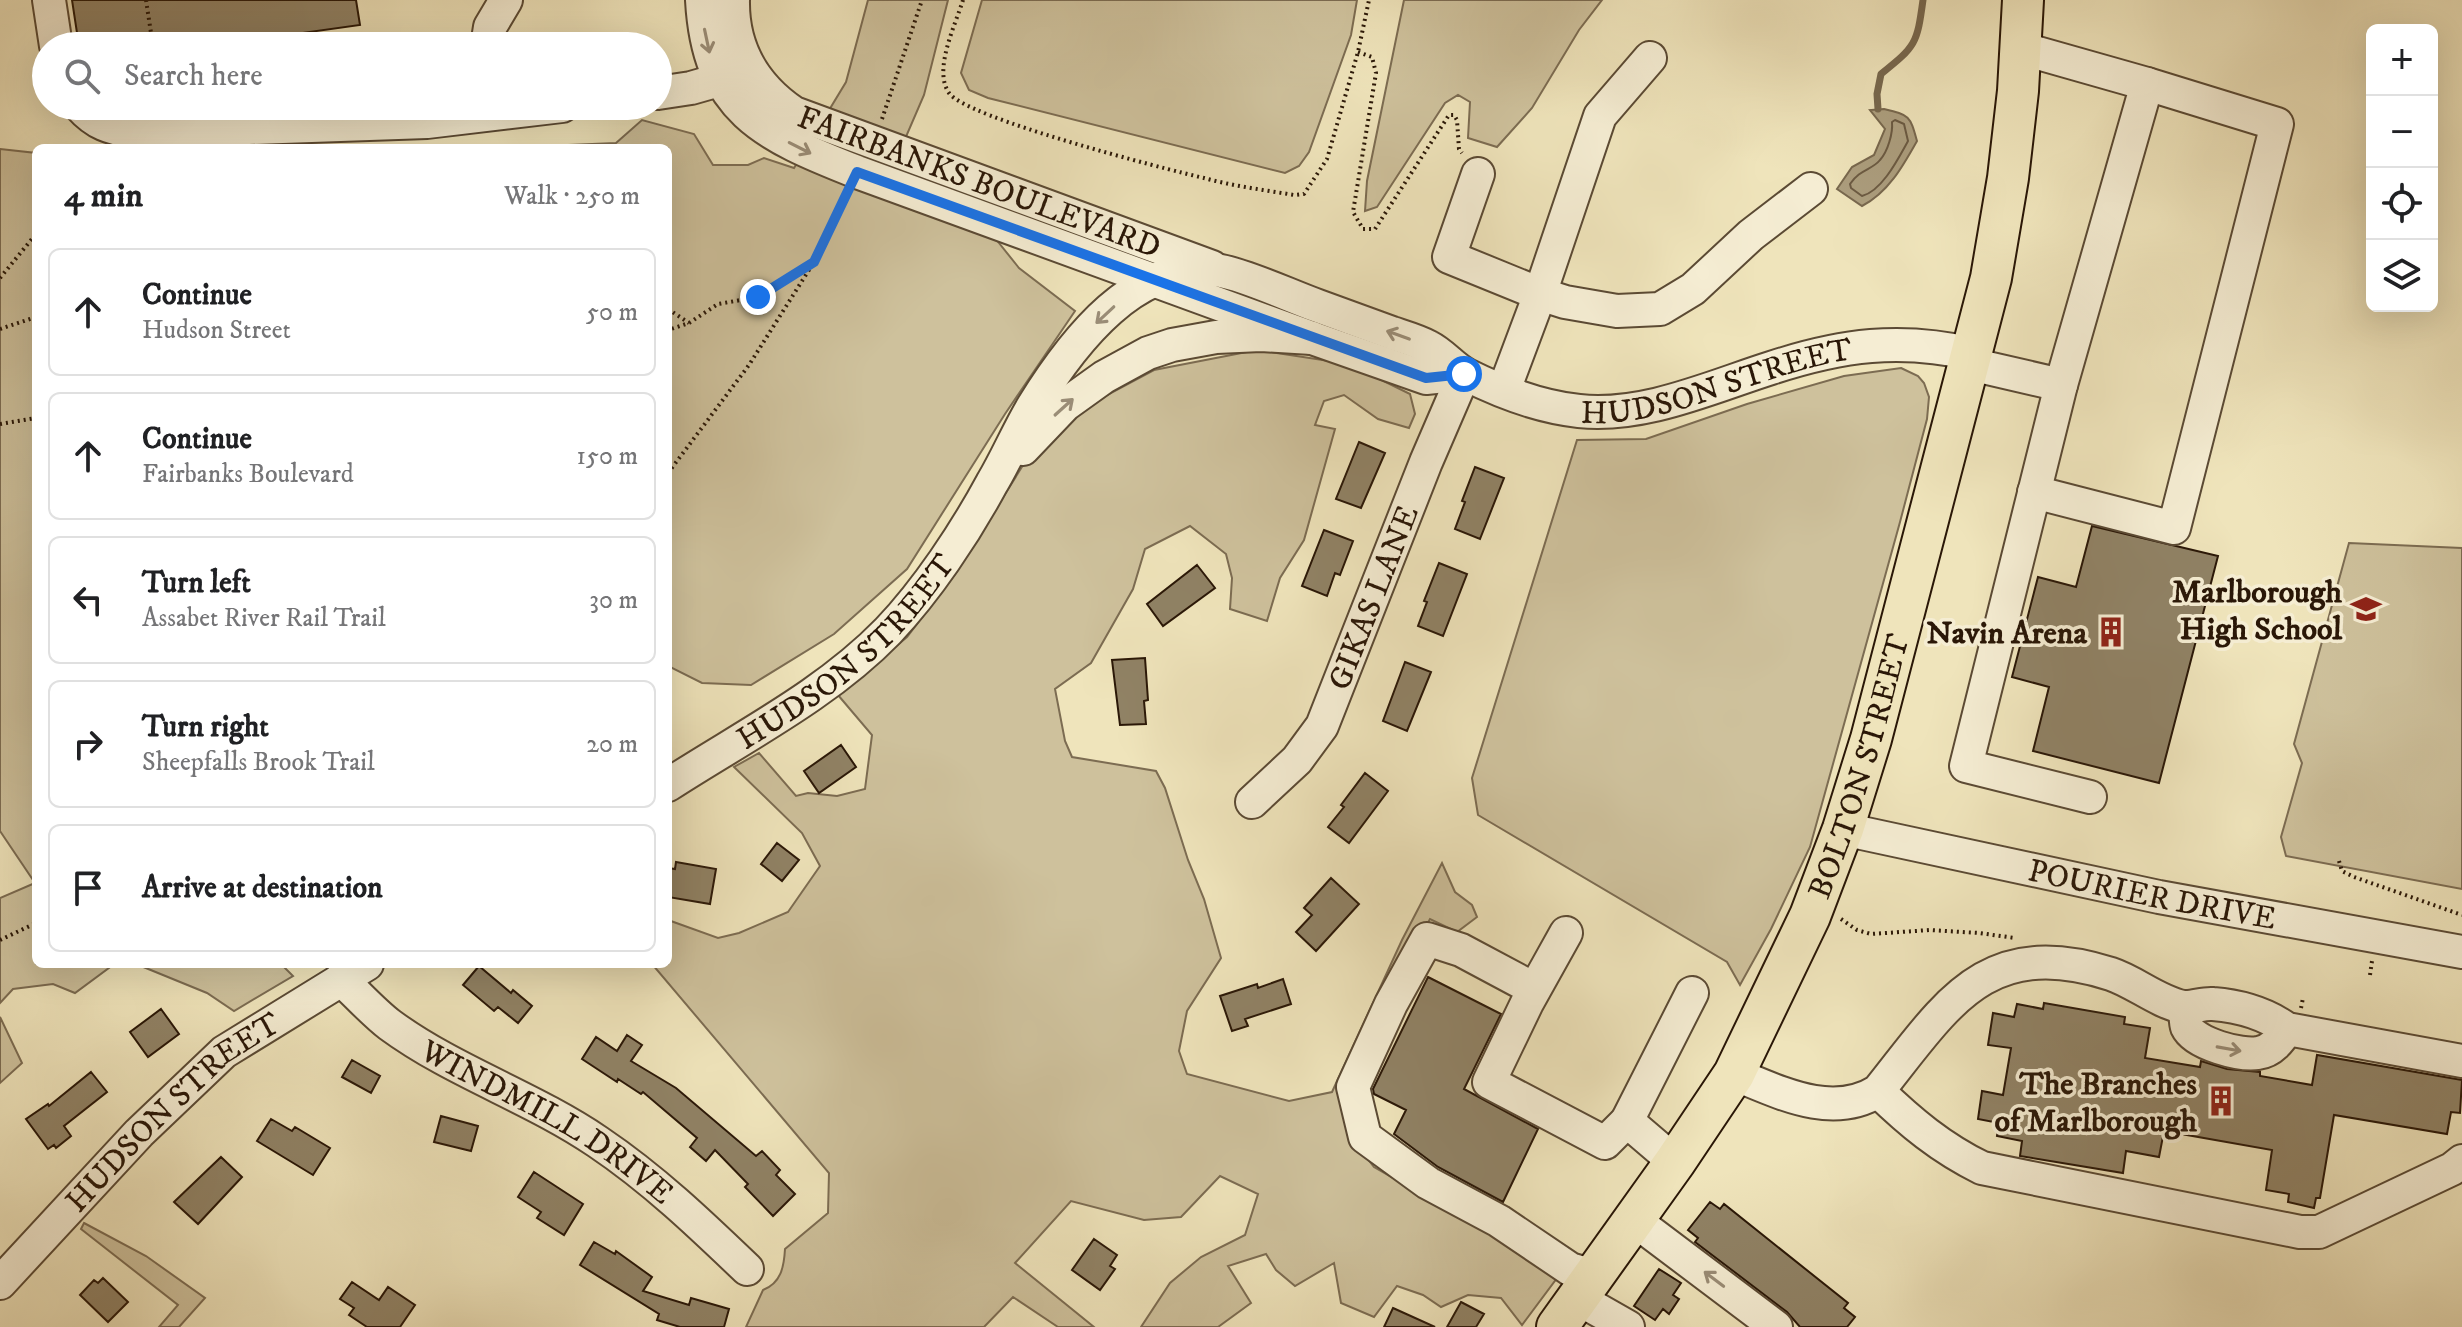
<!DOCTYPE html>
<html lang="en">
<head>
<meta charset="utf-8">
<style>
	body { margin:0; font-family:"IM FELL DW Pica",serif; background:#f6f6f6; color:#202124 }
	.controls { position:absolute; right:24px; top:24px; display:grid; overflow:hidden; border-radius:12px; box-shadow:0 8px 32px #0002 }
	.controls button { width:72px; height:72px; display:grid; place-items:center; padding:0; border:0; border-bottom:2px solid #e0e0e0; background:#fff; color:#202124; font:40px sans-serif }
	.stop { position:absolute; width:24px; height:24px; margin:-18px; border:6px solid #1a73e8; border-radius:50%; background:#fff }
	.stop.end { background:#1a73e8; border-color:#fff; box-shadow:0 2px 8px #0008 }
	.list { margin:0; padding:0; list-style:none }
	h2 { display:flex; justify-content:space-between; align-items:center; height:104px; margin:0; padding:0 32px; font-size:34px }
	h2 small { font-size:26px; font-weight:400; color:#757577 }
	.list li { display:grid; grid-template-columns:52px 1fr auto; gap:24px; align-items:center; box-sizing:border-box; height:128px; margin:0 16px 16px; padding:0 16px; border:2px solid #e0e0e0; border-radius:12px }
	.list b { display:block; font-size:30px; white-space:nowrap }
	.list p { margin:0; font-size:26px; white-space:nowrap; color:#757577 }
	.list em { font-size:26px; font-style:normal; color:#757577 }
	.icon { flex:none; width:44px; height:44px; fill:none; stroke:currentColor; stroke-width:2; stroke-linecap:round; stroke-linejoin:round }
	.map { position:relative; flex:none; width:2462px; height:1327px; overflow:hidden }
	.search { position:absolute; background:#fff; box-shadow:0 8px 32px #0002; left:32px; top:32px; width:640px; height:88px; display:flex; align-items:center; gap:20px; box-sizing:border-box; padding:0 28px; border-radius:44px; color:#757577; font-size:30px }
	.panel { position:absolute; background:#fff; box-shadow:0 8px 32px #0002; left:32px; top:144px; width:640px; height:824px; border-radius:12px }
	.map>svg:first-child { display:block }
	.green { fill:#cec19c; stroke:#7c6c52; stroke-width:2 }
	.water { fill:#ac9e7e; stroke:#78684e; stroke-width:2 }
	.lines { fill:none; stroke-linecap:round; stroke-linejoin:round }
	.shore { stroke:#6b5a42; stroke-width:2 }
	.stream { stroke:#78684e; stroke-width:7 }
	.building { fill:#908265; stroke:#2a1707; stroke-width:2 }
	.minor-casing { stroke:#5b4a34; stroke-width:36 }
	.major-casing { stroke:#2a1707; stroke-width:44 }
	.path { stroke:#2a1707; stroke-width:4; stroke-dasharray:2 4; stroke-linecap:butt }
	.minor { stroke:#f5edd3; stroke-width:32 }
	.major { stroke:#efe4bb; stroke-width:40 }
	.oneway { stroke:#9a8d77 }
	.route { stroke:#1a73e8; stroke-width:10 }
	.labels { text-anchor:middle; stroke-width:7; stroke-linejoin:round; paint-order:stroke }
	.street-label { font-size:32px; fill:#2a1707; stroke:#f5edd3 }
	.poi-label { font-size:32px; font-weight:bold; fill:#2a1707; stroke:#f5edd3; text-anchor:end }
</style>
</head>
<body>
<div class="map">
<svg width="2462" height="1327" viewBox="0 0 2462 1327">
	<rect width="100%" height="100%" fill="#efe4bb"/>
	<filter id="stains"><feTurbulence type="fractalNoise" baseFrequency=".0025" numOctaves="4"/><feColorMatrix values="0 0 0 0 .2 0 0 0 0 .09 0 0 0 0 .02 0 0 0 .5 -.17"/></filter>
	<radialGradient id="worn" r=".72"><stop offset=".6" stop-color="#630" stop-opacity="0"/><stop offset="1" stop-color="#630" stop-opacity=".3"/></radialGradient>
	<path class="green" d="M868,0h80l-24,95 -44,102 111,36 28,35 56,43 -70,103 -98,155 -73,65 -83,51 -49,-2 -34,-17v-518h-174l122,-5 26,-23 52,14 19,31h35l16,-7 30,10 52,-86z
		M982,0h375l-6,35 -42,117 -10,14 -14,7 -297,-75 -19,-8 -8,-17z
		M1404,0h198l-23,30 -47,78 -35,39 -29,-9 2,-36 -12,-7 -13,8 -68,104 -12,4 2,-30z
		M0,149l36,4v811h85l-8,1 -38,28 -22,-9 -40,5 -13,14v-105l35,-15 -35,-52z
		M1257,350l92,14 61,30 5,20 -6,14 -31,-9 -34,-24 -20,6 -9,24 20,4 -31,111 -24,38 -13,43 -37,-12 2,-31 -6,-24 -36,-28 -45,23 -12,40 -42,74 -36,26 10,52 7,16 84,14 9,17 23,72 16,39 17,59 -34,53 -8,40 8,23 102,27 43,-9 70,-152 40,-77 13,29 17,13 5,12 -20,15 -27,-13 -47,83 -34,133 25,32 186,107 -38,51 -21,-27 -33,-3 -27,12 -18,-12 -26,-9 -23,31 -33,-14 -7,-40 -39,23 -19,-16 -10,-16 -38,12 23,37 -33,24h-77l29,-44 31,-26 44,-22 13,-41 -38,-18 -39,41 -37,3 -73,-19 -56,62 79,64h-36l-45,-30 -29,30h-238l17,-37c18,-7 21,-23 22,-41l43,-36 1,-40 -177,-209h16v-44l50,18 21,-5 49,-21 32,-46 -18,-33 -68,-66 25,-14 37,43 12,-3 29,3 28,-7 7,-54 -34,-40 69,-58 49,-64 69,-111 67,-59 62,-33z
		M1901,368l17,8 6,7 5,14 -2,22 -27,103 -90,325 -39,82 -31,56 -13,-23 -249,-147 -6,-37 105,-338 69,-1 101,-35 97,-28z
		M2349,543l113,5v341l-176,-33 -5,-19 21,-74 -8,-19z
		M136,964h145l12,12 -59,35 -27,-18z
		M0,1017l22,46 -22,20z
		M84,1223l62,33 59,42 -26,29h-20l19,-22 -97,-76z"/>
	<path class="water" d="M1884,109c26,6 26,7 33,32 -14,25 -29,52 -55,65l-25,-17 15,-22 22,-12 11,-26 -15,-19z"/>
	<g class="lines">
		<path class="shore" d="M1895,120l9,4 4,17c-10,18 -26,50 -46,55l-11,-8 -1,-4c10,-15 22,-14 30,-24 8,-9 13,-27 12,-38z"/>
		<path class="stream" d="M1878,109l-1,-15 4,-20c35,-28 36,-30 42,-74"/>
	</g>
	<path class="building" d="M72,0h284l4,25 -150,21h-131z
		M1359,442l26,11 -24,55 -25,-9z
		M1475,467l29,11 -24,61 -25,-10 10,-27 -3,-1z
		M2092,526l126,30 -59,227 -126,-32 16,-64 -37,-10 26,-100 38,10z
		M1324,530l29,11 -13,34 -5,-2 -8,23 -25,-10z
		M1439,563l28,11 -24,62 -25,-10 9,-24 -3,-1z
		M1197,565l18,23 -52,38 -16,-22z
		M1145,658l3,42 -4,1 2,23 -26,1 -8,-65z
		M1405,662l26,10 -24,59 -24,-10z
		M841,745l15,22 -37,26 -15,-22z
		M1365,773l23,18 -39,52 -21,-16 16,-20 -3,-2z
		M777,843l22,17 -17,21 -21,-17z
		M676,862l40,7 -6,35 -42,-7v-29l7,1z
		M1331,878l28,26 -43,47 -20,-19 16,-17 -8,-7z
		M479,966l32,27 2,-3 19,16 -14,17 -20,-16 -4,4 -31,-26z
		M1428,977l73,37 -37,75 74,40 -35,73 -65,-35 -44,-33 12,-24 -32,-16 -1,-5z
		M1283,979l8,25 -46,15 3,7 -16,5 -12,-35 37,-12 1,4z
		M2044,1003l81,14 -1,7 26,4 -5,30 55,9 1,-6 26,8 33,3v4l52,9 5,-30 145,25 -2,33 -9,-1 -4,22 -113,-19 -14,83h-4l-2,10 -26,-6 1,-8 -23,-4 6,-40 -108,-19 -5,26 -33,-6 -3,22 -103,-17 2,-15 -25,-5 2,-13 -21,-4 4,-28 21,4 8,-47 -23,-3 5,-32 21,4 3,-13 26,5z
		M161,1009l18,25 -31,23 -18,-25z
		M627,1035l15,10 -11,16 45,27 80,68 6,-5 18,19 -4,5 19,19 -22,22 -28,-29 3,-3 -33,-34 -9,11 -16,-14 7,-9 -54,-46 -2,2 -23,-15 -1,3 -35,-23 14,-22 21,14z
		M352,1060l28,16 -9,17 -29,-16z
		M91,1072l16,20 -43,34 7,10 -15,12 -2,-3 -6,4 -22,-30 22,-15 1,2z
		M441,1116l37,10 -7,25 -37,-9z
		M271,1119l21,12 3,-4 35,21 -17,27 -56,-34z
		M221,1157l21,20 -44,47 -24,-22z
		M534,1172l49,32 -19,31 -27,-17 4,-6 -23,-15z
		M1710,1202l10,7 4,-5 124,99 -4,5 11,9 -8,10h-47l-13,-15 -92,-70 3,-4 -10,-8z
		M1094,1239l23,16 -7,11 5,3 -15,21 -28,-20z
		M594,1242l21,12 1,-3 36,26 -9,14 46,14 2,-7 38,11 -5,18h-44l-23,-7 2,-6 -79,-49z
		M1659,1269l22,14 -8,12 6,4 -10,15 -6,-5 -8,11 -21,-14z
		M103,1278l25,24 -20,20 -28,-27 14,-15 4,3z
		M352,1282l27,18 9,-13 27,18 -15,22h-33l-18,-12 5,-7 -14,-9z
		M1461,1302l23,12 -8,13h-29z
		M1393,1308l42,19h-51z"/>
	<g class="lines">
		<g class="minor-casing">
			<g id="minor">
				<path d="M49,0l7,46"/>
				<path d="M702,0c6,110 61,135 155,172l455,166"/>
				<path id="s1" d="M733,0c-1,49 21,86 61,113l418,154"/>
				<path d="M487,46l3,-19 16,-27"/>
				<path d="M2020,48l127,36 -86,301 -95,381 124,31"/>
				<path d="M658,93l33,-5 49,-14"/>
				<path d="M80,106c16,18 30,22 53,26l294,-10 135,-16"/>
				<path d="M1478,174l-29,83 91,37 25,8 52,9 43,-2 33,-20 58,-54 60,-46"/>
				<path d="M1970,364l91,21"/>
				<path d="M1504,390l36,-96 60,-178 50,-58"/>
				<path d="M1023,449l42,-44 39,-28 44,-24 24,-8 44,-8 45,-2 51,3 114,40 38,-4"/>
				<path d="M2034,492l140,36 103,-404 -130,-40"/>
				<path id="s2" d="M668,785c74,-48 158,-90 220,-154 39,-41 77,-98 104,-148 15,-25 26,-52 41,-77 39,-63 103,-149 188,-135 27,5 69,25 97,35 24,9 49,18 74,27 12,4 26,8 37,14 14,7 24,21 38,28 34,17 74,32 112,36 65,7 132,-24 192,-43 70,-23 129,-31 202,-14"/>
				<path id="s3" d="M1252,802l45,-42 25,-34 104,-264 38,-88"/>
				<path id="s4" d="M1843,829l316,68 303,55"/>
				<path d="M1566,933l-39,70 -38,79 116,61 22,-22"/>
				<path id="s5" d="M341,979c16,15 32,33 49,46 64,47 142,72 208,117 55,37 102,82 149,127"/>
				<path d="M1534,989l-73,-39 -34,-11 -36,65 -38,83 12,50 63,46 71,38 71,48 24,7"/>
				<path d="M2185,1007c1,6 0,15 2,20 8,17 54,29 71,26 14,-2 22,-13 29,-24"/>
				<path d="M1734,1074c45,18 98,46 144,17 69,-86 107,-157 233,-117 24,8 47,28 72,33 10,1 20,-4 30,-3 26,2 53,10 74,25l175,32"/>
				<path d="M1878,1091c32,31 63,57 104,77l318,64h19l133,-63 10,-8"/>
				<path d="M1675,1162l-48,-41 65,-128"/>
				<path d="M1634,1220l142,107"/>
				<path id="s6" d="M0,1283l139,-150 85,-81 143,-88"/>
				<path d="M1577,1298l51,29"/>
			</g>
		</g>
		<g class="major-casing">
			<g id="major">
				<path id="s7" d="M1557,1327l118,-165 59,-88 76,-158 33,-87 28,-90 120,-461 17,-100 10,-87 5,-91"/>
			</g>
		</g>
		<path class="path" d="M146,0l7,46
			M963,0c-8,26 -30,70 -14,93 17,25 216,76 255,85 29,8 60,12 90,17l10,-1 23,-35 31,-107 11,-52
			M344,39l1,7
			M408,46l8,-5
			M1358,52l14,5 4,16 -23,139 10,17h12l74,-114h5l3,5 2,29 3,4
			M882,119l40,-119
			M0,278l36,-44
			M668,309l21,14
			M0,329l36,-12
			M668,333l3,-4 18,-6 29,-19 40,-7 53,-33
			M0,424l36,-6
			M668,473l81,-108 65,-103 31,-67
			M2339,861l3,10 12,6 108,38
			M1841,919l16,11 14,4 59,-4 49,3 36,5
			M0,940l36,-17
			M2370,975l2,-14
			M2301,1008l2,-10"/>
		<use href="#minor" class="minor"/>
		<use href="#major" class="major"/>
	</g>
	<defs><path id="oneway-shaft" d="M-6 0H5M1.5-3L5.5 0L1.5 3" fill="none" stroke-width="1.6" stroke-linecap="round" stroke-linejoin="round" transform="scale(2)"/></defs>
	<g class="oneway">
		<use href="#oneway-shaft" transform="translate(707 41) rotate(78)"/>
		<use href="#oneway-shaft" transform="translate(800 148) rotate(27)"/>
		<use href="#oneway-shaft" transform="translate(1105 315) rotate(137)"/>
		<use href="#oneway-shaft" transform="translate(1398 335) rotate(-160)"/>
		<use href="#oneway-shaft" transform="translate(1064 407) rotate(-42)"/>
		<use href="#oneway-shaft" transform="translate(2229 1049) rotate(10)"/>
		<use href="#oneway-shaft" transform="translate(1714 1279) rotate(-143)"/>
	</g>
	<g class="lines">
		<path class="route" d="M758,297l56,-35 43,-90 569,206 38,-4"/>
	</g>
	<defs>
		<g id="school-bare" transform="scale(2.4)"><path d="M0-5L7-2L0 1L-7-2ZM-4 1L0 2.5L4 1V4Q0 6-4 4Z" fill="#8f2418" stroke="#f5edd3" stroke-width="2.5" paint-order="stroke"/></g>
		<g id="building-bare" transform="scale(2.4)"><path d="M-4-6H4V6H1V3H-1V6H-4ZM-2.5-4.3h1.7v1.8h-1.7ZM.8-4.3h1.7v1.8H.8ZM-2.5-1h1.7V.8h-1.7ZM.8-1h1.7V.8H.8Z" fill="#8f2418" stroke="#f5edd3" stroke-width="2.5" paint-order="stroke"/></g>
	</defs>
	<g fill-rule="evenodd">
		<use href="#school-bare" x="2366" y="609"/>
		<use href="#building-bare" x="2111" y="632"/>
		<use href="#building-bare" x="2221" y="1101"/>
	</g>
	<g class="labels">
		<g class="street-label">
			<text dy="11" stroke="none"><textPath href="#s1" startOffset="332">FAIRBANKS BOULEVARD</textPath></text>
			<text dy="11" stroke="none"><textPath href="#s2" startOffset="1312">HUDSON STREET</textPath></text>
			<text dy="11" stroke="none"><textPath href="#s3" startOffset="242">GIKAS LANE</textPath></text>
			<text dy="11" stroke="none"><textPath href="#s2" startOffset="224">HUDSON STREET</textPath></text>
			<text dy="11" stroke="none"><textPath href="#s7" startOffset="642">BOLTON STREET</textPath></text>
			<text dy="11" stroke="none"><textPath href="#s4" startOffset="316">POURIER DRIVE</textPath></text>
			<text dy="11" stroke="none"><textPath href="#s6" startOffset="244">HUDSON STREET</textPath></text>
			<text dy="11" stroke="none"><textPath href="#s5" startOffset="252">WINDMILL DRIVE</textPath></text>
		</g>
		<g class="poi-label">
			<text x="2342" y="602">Marlborough<tspan x="2342" dy="37">High School</tspan></text>
			<text x="2087" y="643">Navin Arena</text>
			<text x="2197" y="1094">The Branches<tspan x="2197" dy="37">of Marlborough</tspan></text>
		</g>
	</g>
	<rect width="100%" height="100%" filter="url(#stains)"/>
	<rect width="100%" height="100%" fill="url(#worn)"/>
</svg>
<div class="controls">
<button>+</button>
<button>−</button>
<button><svg class="icon" aria-label="locate" viewBox="0 0 24 24"><circle cx="12" cy="12" r="6"/><path d="M12 2v4M12 18v4M2 12h4M18 12h4"/></svg></button>
<button><svg class="icon" aria-label="layers" viewBox="0 0 24 24"><path d="M12 4l9 5-9 5-9-5zM3 14l9 5 9-5"/></svg></button>
</div>
<div class="stop" style="left:1464px;top:374px"></div>
<div class="stop end" style="left:758px;top:297px"></div>
<div class="search"><svg class="icon" aria-label="search" viewBox="0 0 24 24"><circle cx="10" cy="10" r="6"/><path d="M15 15l6 6"/></svg>Search here</div>
<section class="panel">
<h2>4 min<small>Walk · 250 m</small></h2>
<ul class="list">
<li><svg class="icon" aria-label="ahead" viewBox="0 0 24 24"><path d="M12 20V5M6 11l6-6 6 6"/></svg><div><b>Continue</b><p>Hudson Street</p></div><em>50 m</em></li>
<li><svg class="icon" aria-label="ahead" viewBox="0 0 24 24"><path d="M12 20V5M6 11l6-6 6 6"/></svg><div><b>Continue</b><p>Fairbanks Boulevard</p></div><em>150 m</em></li>
<li><svg class="icon" aria-label="left" viewBox="0 0 24 24"><path d="M17 20v-9H6M10 6l-5 5 5 5"/></svg><div><b>Turn left</b><p>Assabet River Rail Trail</p></div><em>30 m</em></li>
<li><svg class="icon" aria-label="right" viewBox="0 0 24 24"><path d="M7 20v-9h11M14 6l5 5-5 5"/></svg><div><b>Turn right</b><p>Sheepfalls Brook Trail</p></div><em>20 m</em></li>
<li><svg class="icon" aria-label="arrive" viewBox="0 0 24 24"><path d="M6 21V4h12l-3 4 3 4H6"/></svg><div><b>Arrive at destination</b></div></li>
</ul>
</section>
</div>
</body>
</html>
